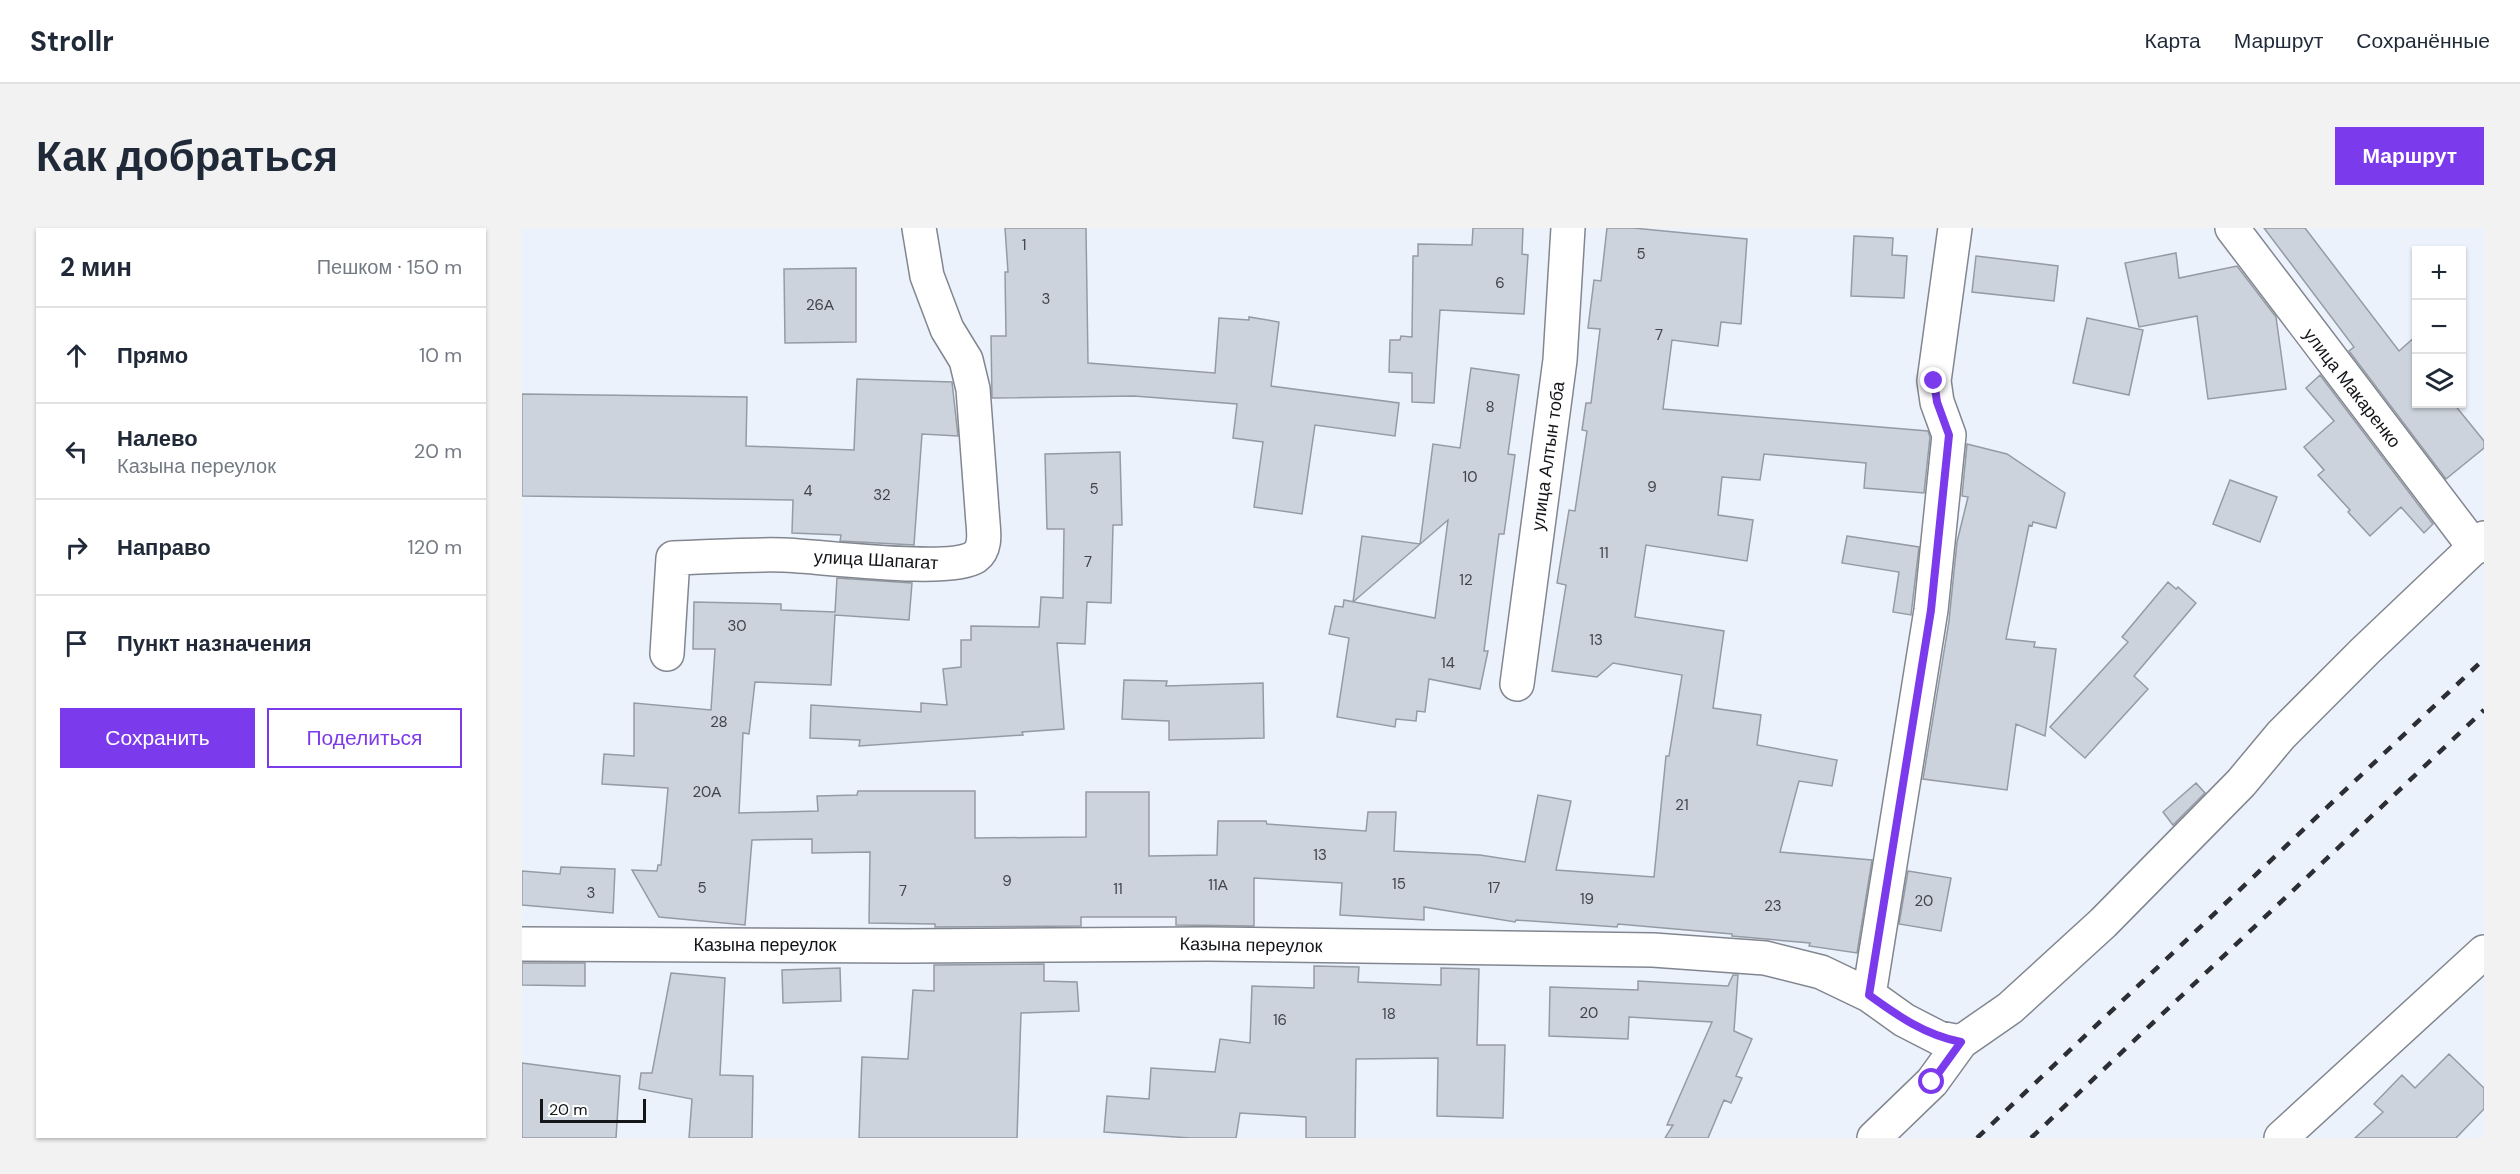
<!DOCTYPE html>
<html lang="ru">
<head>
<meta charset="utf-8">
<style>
	body { margin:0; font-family:"DM Sans",sans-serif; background:#f2f2f3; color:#1f2937 }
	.controls { position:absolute; right:18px; top:18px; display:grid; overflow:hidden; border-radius:0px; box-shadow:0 2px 4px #0004 }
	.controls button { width:54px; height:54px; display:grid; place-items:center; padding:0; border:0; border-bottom:2px solid #e0e1e3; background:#fff; color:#1f2937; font:30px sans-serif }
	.scale { position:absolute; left:18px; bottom:15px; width:106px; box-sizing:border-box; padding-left:6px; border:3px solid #131519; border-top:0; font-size:16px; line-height:21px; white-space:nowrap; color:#131519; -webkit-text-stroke:4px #fff; paint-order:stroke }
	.stop { position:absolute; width:18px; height:18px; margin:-14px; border:4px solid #7c3aed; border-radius:50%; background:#fff }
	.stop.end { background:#7c3aed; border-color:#fff; box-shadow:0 2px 6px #0008 }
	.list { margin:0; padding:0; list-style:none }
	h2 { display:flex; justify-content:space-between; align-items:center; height:78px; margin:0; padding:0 24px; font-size:26px }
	h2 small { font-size:20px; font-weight:400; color:#747a83 }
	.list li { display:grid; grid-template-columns:39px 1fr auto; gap:18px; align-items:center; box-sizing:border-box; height:96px; padding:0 24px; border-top:2px solid #e0e1e3 }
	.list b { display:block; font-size:22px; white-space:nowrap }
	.list p { margin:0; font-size:20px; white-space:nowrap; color:#747a83 }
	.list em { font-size:20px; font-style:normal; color:#747a83 }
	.actions { display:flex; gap:12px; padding:18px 24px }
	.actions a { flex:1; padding:14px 0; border:2px solid #7c3aed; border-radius:0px; text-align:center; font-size:21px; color:#7c3aed }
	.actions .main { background:#7c3aed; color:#fff }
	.icon { flex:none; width:33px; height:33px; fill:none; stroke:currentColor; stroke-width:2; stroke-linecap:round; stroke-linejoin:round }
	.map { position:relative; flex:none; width:1962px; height:910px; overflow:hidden; border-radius:0px }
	header { display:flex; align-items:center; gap:36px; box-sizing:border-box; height:84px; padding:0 30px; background:#fff; border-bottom:2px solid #e0e1e3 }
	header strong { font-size:28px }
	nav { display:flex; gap:33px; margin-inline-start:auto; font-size:21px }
	.intro { display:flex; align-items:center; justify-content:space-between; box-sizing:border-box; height:144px; padding:0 36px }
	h1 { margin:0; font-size:42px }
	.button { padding:15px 27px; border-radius:0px; background:#7c3aed; color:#fff; font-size:21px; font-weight:700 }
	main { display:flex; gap:36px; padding:0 36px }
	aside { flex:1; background:#fff; border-radius:0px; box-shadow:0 2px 4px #0004 }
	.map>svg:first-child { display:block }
	.building { fill:#ccd3dc; stroke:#959ba3; stroke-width:1.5 }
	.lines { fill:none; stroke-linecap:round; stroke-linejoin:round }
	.minor-casing { stroke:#81868f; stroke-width:36 }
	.minor { stroke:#fff; stroke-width:33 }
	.rail { stroke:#2c2e33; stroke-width:4.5; stroke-dasharray:10 10; stroke-linecap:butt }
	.route { stroke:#7c3aed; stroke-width:8 }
	.labels { text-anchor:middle; stroke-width:5; stroke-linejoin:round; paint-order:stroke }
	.number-label { font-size:15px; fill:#41444a }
	.street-label { font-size:18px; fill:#131519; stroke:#fff }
</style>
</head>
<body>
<header>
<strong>Strollr</strong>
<nav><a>Карта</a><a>Маршрут</a><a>Сохранённые</a></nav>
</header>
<div class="intro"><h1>Как добраться</h1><a class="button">Маршрут</a></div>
<main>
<aside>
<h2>2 мин<small>Пешком · 150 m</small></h2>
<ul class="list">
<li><svg class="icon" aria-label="ahead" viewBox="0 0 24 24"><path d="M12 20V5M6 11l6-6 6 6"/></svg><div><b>Прямо</b></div><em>10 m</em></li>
<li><svg class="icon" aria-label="left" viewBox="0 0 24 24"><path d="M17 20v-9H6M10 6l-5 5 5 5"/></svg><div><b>Налево</b><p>Казына переулок</p></div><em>20 m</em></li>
<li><svg class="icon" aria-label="right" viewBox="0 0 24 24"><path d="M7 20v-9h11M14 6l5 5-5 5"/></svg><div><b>Направо</b></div><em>120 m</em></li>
<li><svg class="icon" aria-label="arrive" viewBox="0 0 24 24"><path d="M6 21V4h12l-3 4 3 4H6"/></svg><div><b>Пункт назначения</b></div></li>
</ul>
<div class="actions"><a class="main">Сохранить</a><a>Поделиться</a></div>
</aside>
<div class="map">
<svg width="1962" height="910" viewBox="0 0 1962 910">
	<rect width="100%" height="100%" fill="#ecf2fc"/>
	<path class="building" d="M483,0h81l2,135 127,10 4,-55 30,2v-3l30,5 -8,64 128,17 -4,33 -80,-11 -13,89 -48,-7 9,-65 -30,-4 4,-34 -103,-8 -142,2 -1,-62h15l-1,-64h3z
		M951,0h50l-1,26 6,1 -4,59 -84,-4 -6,93 -22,-1v-29l-23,-1 1,-32h10l1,-4 11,1 1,-81h5v-12l54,1z
		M1085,0h26l114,11 -6,85 -20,-2 -3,24 -46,-6 -9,69 265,22 2,6 -6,56 -60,-5 2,-25 -102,-9 -4,26 -38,-3 -4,38 35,5 -6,41 -101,-16 -11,72 89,14 -11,77 48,7 -4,30 80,15 -5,26 -33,-5 -19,71 92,8 -15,93 -48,-7 1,-3 -78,-7v-2l-114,-10 -1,3 -101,-7 -1,2 -91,-15v13l-84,-5 2,-32 -88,-5v48l-78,-1v-8h-95v9l-146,1v-3l-66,-1 1,-71 -58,1v-14l-60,1 -7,85 -86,-8 -27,-47 25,1 1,-6h3l7,-77 -66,-4 2,-30 30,2v-53l77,7 4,-61h-22l1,-47 87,2v6l54,2 2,-34 75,5 -3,37 -74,-5 -4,70 -76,-3 -6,52 -6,-1 -4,80 79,-2 -1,-15 40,-1 1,-4h117v47l111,-1v-45h63v64l68,-1 1,-34h48l1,3 99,7 2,-19h28l-2,39 86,4 45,7 13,-67 33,6 -15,69 98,7 12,-121h3l13,-81 -69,-12 -16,14 -45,-6 14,-86 -9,-2 12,-73 6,1 12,-80 -5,-1 4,-27h5l9,-74 -12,-1 6,-48 7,1z
		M1742,0h41l94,123 17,-15v68h38l30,37v7l-38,31 -97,-128 5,-4z
		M1332,8l39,2 -1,17 15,1 -3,42 -53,-2z
		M1654,25l3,25 58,-12 39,51 10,72 -78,10 -11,-83 -58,11 -14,-64z
		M1454,28l82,10 -4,35 -82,-9z
		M334,40v74l-71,1 -1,-74z
		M1565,90l56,12 -14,65 -56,-12z
		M949,140l48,7 -11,79 7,1 -11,79h-5l-15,117h4l-8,38 -51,-10 -4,33 -8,-1 -1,10 -20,-2 -1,8 -58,-10 12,-79 -20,-4 6,-28 8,1 1,-7 91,18 13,-98 -95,82 9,-66 58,8 13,-100 27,4z
		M1798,147l113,149 -9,9 -23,-26 -31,29 -22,-24 2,-2 -32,-35 6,-5 -20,-23 30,-26 -28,-33z
		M335,151l95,3 6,54 -36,-2 -8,111 -74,-4 1,-6 -49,-2 1,-33 -271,-4v-102l225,3 -1,49 108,4z
		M1445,216l40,10 58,39 -9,35 -23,-6 -1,4 -3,-1 -23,114 29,3 -1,5 22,2 -11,87 -29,-12 -9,66 -84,-11 26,-158 8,-79 11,-45 -6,-1z
		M598,224l2,73h-9l-2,78 -24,-1 -2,42 -28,-1 7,86 -42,3 1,3 -164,11 1,-6 -50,-2 1,-33 110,7v-9l26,2 -4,-36 18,-2v-27h10v-14l68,1 2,-30 22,1 1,-69h-17l-2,-75z
		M1708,252l47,17 -17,45 -47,-18z
		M1325,308l72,11 -8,68 -18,-3 6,-40 -57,-9z
		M1646,354l8,7 2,-2 18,16 -62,73 14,13 -63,69 -35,-31 78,-85 -6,-5z
		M602,452l43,1 -1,5 97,-3 1,55 -95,2v-19l-47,-2z
		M1674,555l9,10 -32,32 -10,-13z
		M39,639l54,2 -2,44 -91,-8v-34l38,3z
		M1386,643l43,7 -10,53 -42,-7z
		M0,735h63v23l-63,-1z
		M522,736v17l33,1 2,29 -58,2 -4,125h-158l3,-81 46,2 5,-69 21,1v-26z
		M792,738l45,1 -1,15 83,3v-17l38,1 -2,76h28l-2,73 -66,-2 1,-58 -82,1 -1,79h-49v-21l-66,-4 -4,25h-46l-86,-6 3,-36 42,3 2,-31 64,4 5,-33 30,4 2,-57 62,2z
		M318,740l1,33 -58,2 -1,-33z
		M149,745l54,5 -5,97 33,1 -1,62h-63l3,-39 -53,-10 2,-16h11z
		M1211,747h5l-4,56 18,8 -16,37 6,2 -11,25 -7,-3 -16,38h-43l8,-13h-6l45,-103 -83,-5 -1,22 -79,-3 1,-49 88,3v-9l90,5z
		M1927,826l35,34v21l-28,29h-101l28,-26 -9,-8 28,-29 13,13z
		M0,835l98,13 -4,62h-94z"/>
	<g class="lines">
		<g class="minor-casing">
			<path id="minor" d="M1710,0l243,320
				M145,426l6,-96c37,-1 74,-4 110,-3 37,1 166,19 192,2 11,-8 9,-23 8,-34l-10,-134 -7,-29 -19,-31 -20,-53 -8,-48
				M995,456l43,-324 8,-132
				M0,716l383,2 303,-2 445,6 112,8 56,14 48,23 35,25 35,18 22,4
				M1347,767l62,-385 18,-175 -12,-33 -3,-21 21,-153
				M1352,910l58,-56 29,-40 49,-34 93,-85 138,-140 40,-48 84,-84 119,-113
				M1759,910l203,-186"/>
		</g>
		<use href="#minor" class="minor"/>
		<path class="rail" d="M1455,910l507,-479
			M1509,910l453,-428"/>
	</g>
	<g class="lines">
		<path class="route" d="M1410,854l29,-40c-36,-7 -63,-26 -92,-47l62,-385 18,-175 -12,-33 -3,-21"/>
	</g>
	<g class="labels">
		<g class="number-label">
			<text x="502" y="22">1</text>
			<text x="1119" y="31">5</text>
			<text x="978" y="60">6</text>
			<text x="524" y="76">3</text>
			<text x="298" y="82">26А</text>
			<text x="1137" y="112">7</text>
			<text x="968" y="184">8</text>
			<text x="948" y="254">10</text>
			<text x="1130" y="264">9</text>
			<text x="572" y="266">5</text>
			<text x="286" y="268">4</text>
			<text x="360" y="272">32</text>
			<text x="1082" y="330">11</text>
			<text x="566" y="339">7</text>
			<text x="944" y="357">12</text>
			<text x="215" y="403">30</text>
			<text x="1074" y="417">13</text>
			<text x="926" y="440">14</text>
			<text x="197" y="499">28</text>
			<text x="185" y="569">20А</text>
			<text x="1160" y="582">21</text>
			<text x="798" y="632">13</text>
			<text x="485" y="658">9</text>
			<text x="877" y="661">15</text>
			<text x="696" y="662">11А</text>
			<text x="180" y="665">5</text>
			<text x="972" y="665">17</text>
			<text x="596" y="666">11</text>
			<text x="381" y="668">7</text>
			<text x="69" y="670">3</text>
			<text x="1065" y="676">19</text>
			<text x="1402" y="678">20</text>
			<text x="1251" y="683">23</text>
			<text x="1067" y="790">20</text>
			<text x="867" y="791">18</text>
			<text x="758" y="797">16</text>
		</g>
		<g class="street-label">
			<text transform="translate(1830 160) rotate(52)" y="6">улица Макаренко</text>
			<text transform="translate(1026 228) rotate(-82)" y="6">улица Алтын тоба</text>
			<text transform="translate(354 332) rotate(3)" y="6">улица Шапагат</text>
			<text x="243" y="723">Казына переулок</text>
			<text transform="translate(729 717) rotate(1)" y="6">Казына переулок</text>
		</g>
	</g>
</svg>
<div class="controls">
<button>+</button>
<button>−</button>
<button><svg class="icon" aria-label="layers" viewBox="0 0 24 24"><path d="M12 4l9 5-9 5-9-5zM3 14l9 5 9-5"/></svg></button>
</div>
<div class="scale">20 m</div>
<div class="stop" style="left:1410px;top:854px"></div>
<div class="stop end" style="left:1412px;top:153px"></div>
</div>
</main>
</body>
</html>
